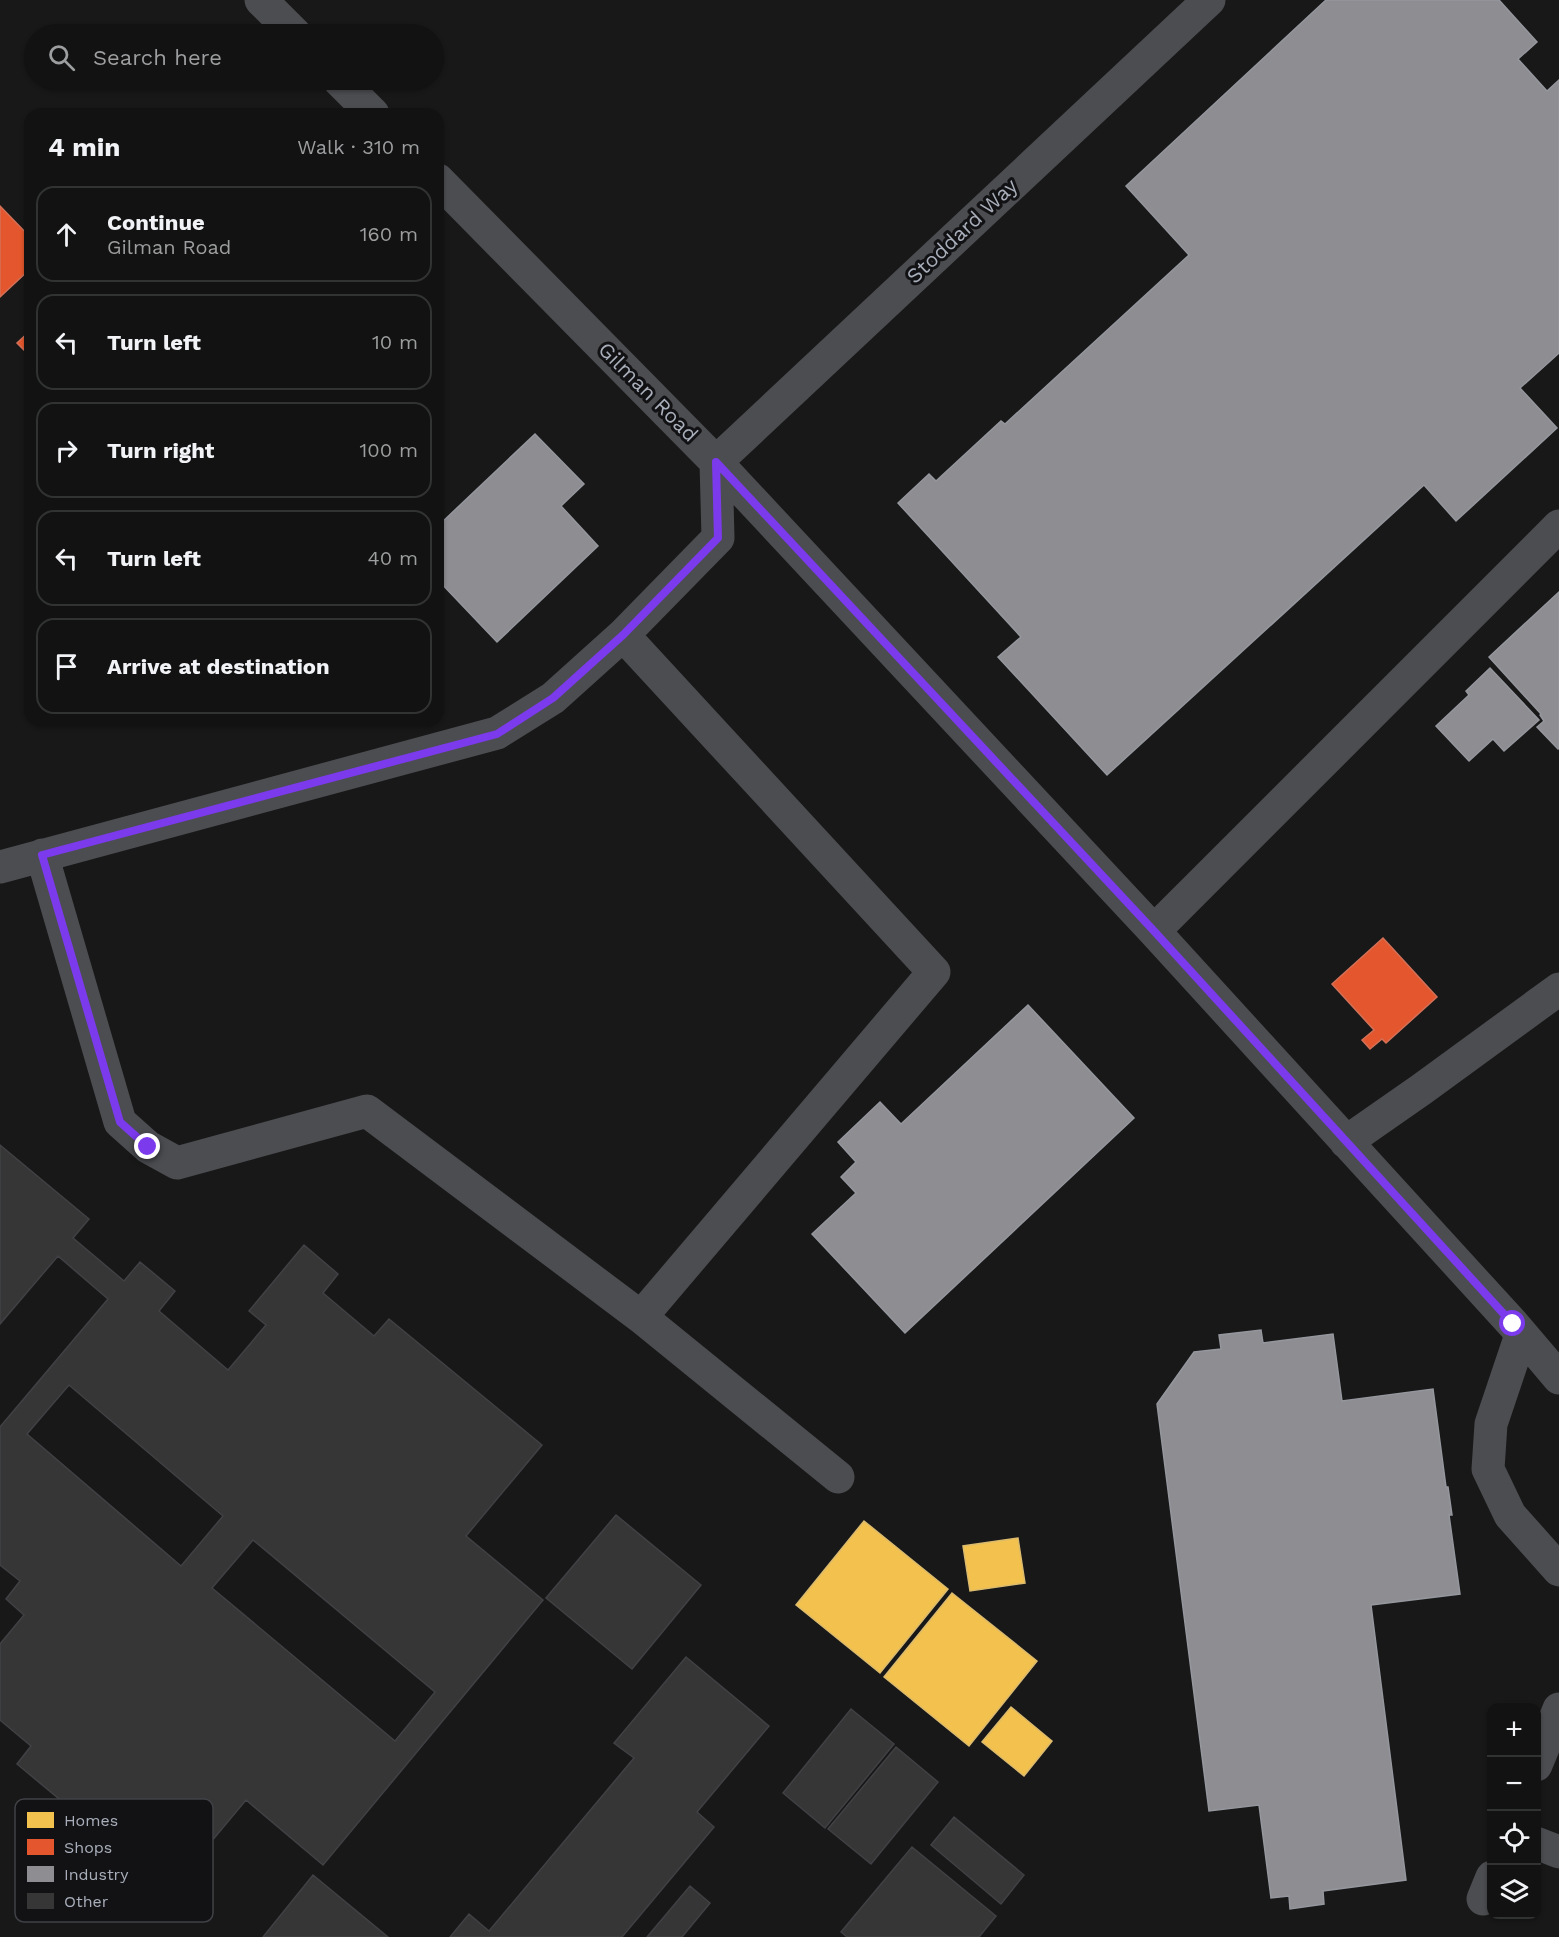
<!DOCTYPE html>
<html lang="en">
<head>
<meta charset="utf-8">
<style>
	body { margin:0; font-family:"Work Sans",sans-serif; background:#1b1b1b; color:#f1f3f6 }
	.controls { position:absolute; right:18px; bottom:18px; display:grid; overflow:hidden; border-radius:12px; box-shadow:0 2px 4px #0004 }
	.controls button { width:54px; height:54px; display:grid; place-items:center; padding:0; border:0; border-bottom:2px solid #313232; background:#121212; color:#f1f3f6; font:30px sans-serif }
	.stop { position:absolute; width:18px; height:18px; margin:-14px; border:4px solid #7c3aed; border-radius:50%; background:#fff }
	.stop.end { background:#7c3aed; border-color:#fff; box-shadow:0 2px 6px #0008 }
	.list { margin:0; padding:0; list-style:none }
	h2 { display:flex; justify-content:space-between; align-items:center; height:78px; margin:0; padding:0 24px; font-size:26px }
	h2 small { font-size:20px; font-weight:400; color:#9c9e9f }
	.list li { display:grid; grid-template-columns:39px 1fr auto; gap:18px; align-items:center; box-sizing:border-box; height:96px; margin:0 12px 12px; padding:0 12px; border:2px solid #313232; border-radius:18px }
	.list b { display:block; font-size:22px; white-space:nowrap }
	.list p { margin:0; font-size:20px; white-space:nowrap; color:#9c9e9f }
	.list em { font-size:20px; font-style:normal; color:#9c9e9f }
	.icon { flex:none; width:33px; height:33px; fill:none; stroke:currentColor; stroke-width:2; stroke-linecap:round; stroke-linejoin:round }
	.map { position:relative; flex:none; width:1559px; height:1937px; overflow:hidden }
	.search { position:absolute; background:#121212; box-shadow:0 2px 4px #0004; left:24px; top:24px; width:420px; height:66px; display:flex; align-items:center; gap:15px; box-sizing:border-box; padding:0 21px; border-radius:33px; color:#9c9e9f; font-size:22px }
	.panel { position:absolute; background:#121212; box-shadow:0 2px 4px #0004; left:24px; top:108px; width:420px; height:618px; border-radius:18px }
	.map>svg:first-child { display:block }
	.homes { fill:#f2c14e; stroke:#dcbb6e; stroke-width:1.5 }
	.shops { fill:#e4572e; stroke:#d27158; stroke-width:1.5 }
	.industry { fill:#8d8d92; stroke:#95979e; stroke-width:1.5 }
	.building { fill:#363637; stroke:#404144; stroke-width:1.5; fill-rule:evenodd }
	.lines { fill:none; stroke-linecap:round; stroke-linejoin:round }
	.minor { stroke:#4c4d51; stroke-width:33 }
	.route { stroke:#7c3aed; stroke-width:8 }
	.labels { text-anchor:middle; stroke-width:6; stroke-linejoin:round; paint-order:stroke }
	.street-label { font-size:21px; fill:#a8aeba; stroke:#121214 }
	.key { fill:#121214; stroke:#3f4146; stroke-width:1.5 }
	.key-label { font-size:16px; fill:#a8aeba }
</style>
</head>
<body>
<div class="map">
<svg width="1559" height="1937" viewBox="0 0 1559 1937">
	<rect width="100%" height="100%" fill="#181818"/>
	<path class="homes" d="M864,1521l84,68 -68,84 -84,-68z
		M1018,1538l7,45 -55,8 -7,-45z
		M952,1593l85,68 -68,85 -85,-69z
		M1011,1707l41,34 -28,35 -42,-34z"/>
	<path class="shops" d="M0,206l30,31v32l-30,28z
		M30,331v25l-13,-13z
		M1383,938l54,59 -51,46 -4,-4 -12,10 -8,-9 12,-10 -42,-46z"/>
	<path class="industry" d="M1326,0h173l38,42 -19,17 29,32 12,-11v273l-39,35 37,40 -101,93 -32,-36 -317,290 -109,-118 23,-20 -123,-134 31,-29 7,7 65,-60 4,3 184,-169 -63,-69z
		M535,434l49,50 -23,22 37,40 -101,96 -59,-62v-54z
		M1559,592v155l-1,2 -21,-22 7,-6 -4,-6 1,-1 -52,-57z
		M1490,668l49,52 -35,31 -11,-12 -24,22 -33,-35 33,-31 -3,-4z
		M1028,1005l106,113 -229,215 -93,-99 44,-41 -15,-16 15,-15 -18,-20 42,-40 21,22z
		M1261,1330l2,13 70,-9 9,67 91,-12 13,98h2l4,28h-3l11,79 -89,11 35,275 -83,11 1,13 -34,5 -1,-13 -18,2 -12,-93 -50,6 -52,-407 37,-52 27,-3 -2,-14z"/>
	<path class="building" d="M0,1145l89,74 -16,19 51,43 16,-19 35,29 -16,20 69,59 38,-45 -17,-14 55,-66 34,29 -15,19 51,43 15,-17 153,126 -76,91 77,64 -220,265 -77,-65 -76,91 -153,-127 14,-18 -31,-26v-76l24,-29 -18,-16 14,-18 -20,-16v-138l108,-128 -50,-43 -58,68zM69,1385l154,131 -42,50 -154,-132zM253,1540l182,152 -40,49 -183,-153z
		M616,1515l85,70 -69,84 -86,-71z
		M686,1657l83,69 -72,86 17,15 -92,110h-172l19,-23 20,17 145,-173 -20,-15z
		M851,1709l43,35 -69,84 -42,-35z
		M896,1747l42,35 -67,82 -43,-35z
		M954,1817l70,58 -23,29 -70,-59z
		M912,1847l84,69 -17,21h-132l-6,-5z
		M313,1875l75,62h-125z
		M690,1886l20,17 -28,34h-35z"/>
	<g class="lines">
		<path class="minor" d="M261,0l34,34
			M339,80l34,34
			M438,180l278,282 438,469 359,393 46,54
			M623,635l311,337 -293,345 197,160
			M42,855l78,267 28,25 29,16 190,-52 274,206
			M0,867l497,-134 56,-35 70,-63 95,-97 -2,-76 493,-462
			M1154,931l405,-405
			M1346,1142l76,-53 137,-100
			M1521,1335l-30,89 -3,45 22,46 49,55
			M1536,1765l23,-56
			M1536,1843l23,9
			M1483,1899l9,-22"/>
	</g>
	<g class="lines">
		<path class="route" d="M148,1147l-28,-25 -78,-267 455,-121 56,-36 70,-63 95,-97 -2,-76 438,469 359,393"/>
	</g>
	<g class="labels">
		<g class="street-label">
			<text transform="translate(962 231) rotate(-43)" y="7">Stoddard Way</text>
			<text transform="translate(648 392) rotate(45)" y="7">Gilman Road</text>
		</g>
	</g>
	<rect x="15" y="1799" width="198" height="123" rx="9" class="key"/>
	<rect x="27" y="1812" width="27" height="16" fill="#f2c14e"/>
	<rect x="27" y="1839" width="27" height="16" fill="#e4572e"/>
	<rect x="27" y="1866" width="27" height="16" fill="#8d8d92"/>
	<rect x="27" y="1893" width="27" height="16" fill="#363637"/>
	<g class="key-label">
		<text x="64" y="1826">Homes</text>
		<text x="64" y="1853">Shops</text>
		<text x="64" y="1880">Industry</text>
		<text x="64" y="1907">Other</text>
	</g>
</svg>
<div class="controls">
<button>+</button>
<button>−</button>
<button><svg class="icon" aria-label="locate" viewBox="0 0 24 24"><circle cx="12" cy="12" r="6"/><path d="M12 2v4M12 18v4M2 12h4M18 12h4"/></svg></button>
<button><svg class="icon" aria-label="layers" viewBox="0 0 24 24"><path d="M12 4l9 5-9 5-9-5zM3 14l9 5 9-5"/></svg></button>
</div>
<div class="stop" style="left:1513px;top:1324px"></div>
<div class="stop end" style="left:148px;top:1147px"></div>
<div class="search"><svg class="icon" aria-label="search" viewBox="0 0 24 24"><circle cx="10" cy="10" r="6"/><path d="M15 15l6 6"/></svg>Search here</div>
<section class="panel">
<h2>4 min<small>Walk · 310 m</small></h2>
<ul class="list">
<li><svg class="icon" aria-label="ahead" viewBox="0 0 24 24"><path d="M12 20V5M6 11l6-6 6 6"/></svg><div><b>Continue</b><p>Gilman Road</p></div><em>160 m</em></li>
<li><svg class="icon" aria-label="left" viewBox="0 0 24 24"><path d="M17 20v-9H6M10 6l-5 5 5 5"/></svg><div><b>Turn left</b></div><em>10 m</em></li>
<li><svg class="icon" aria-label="right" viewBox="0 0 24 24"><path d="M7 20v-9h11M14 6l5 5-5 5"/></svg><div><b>Turn right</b></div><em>100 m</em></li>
<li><svg class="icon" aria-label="left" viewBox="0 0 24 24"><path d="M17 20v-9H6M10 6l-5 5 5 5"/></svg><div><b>Turn left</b></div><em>40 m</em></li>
<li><svg class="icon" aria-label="arrive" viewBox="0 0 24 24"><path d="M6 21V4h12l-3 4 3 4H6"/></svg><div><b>Arrive at destination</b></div></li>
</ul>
</section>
</div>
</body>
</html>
